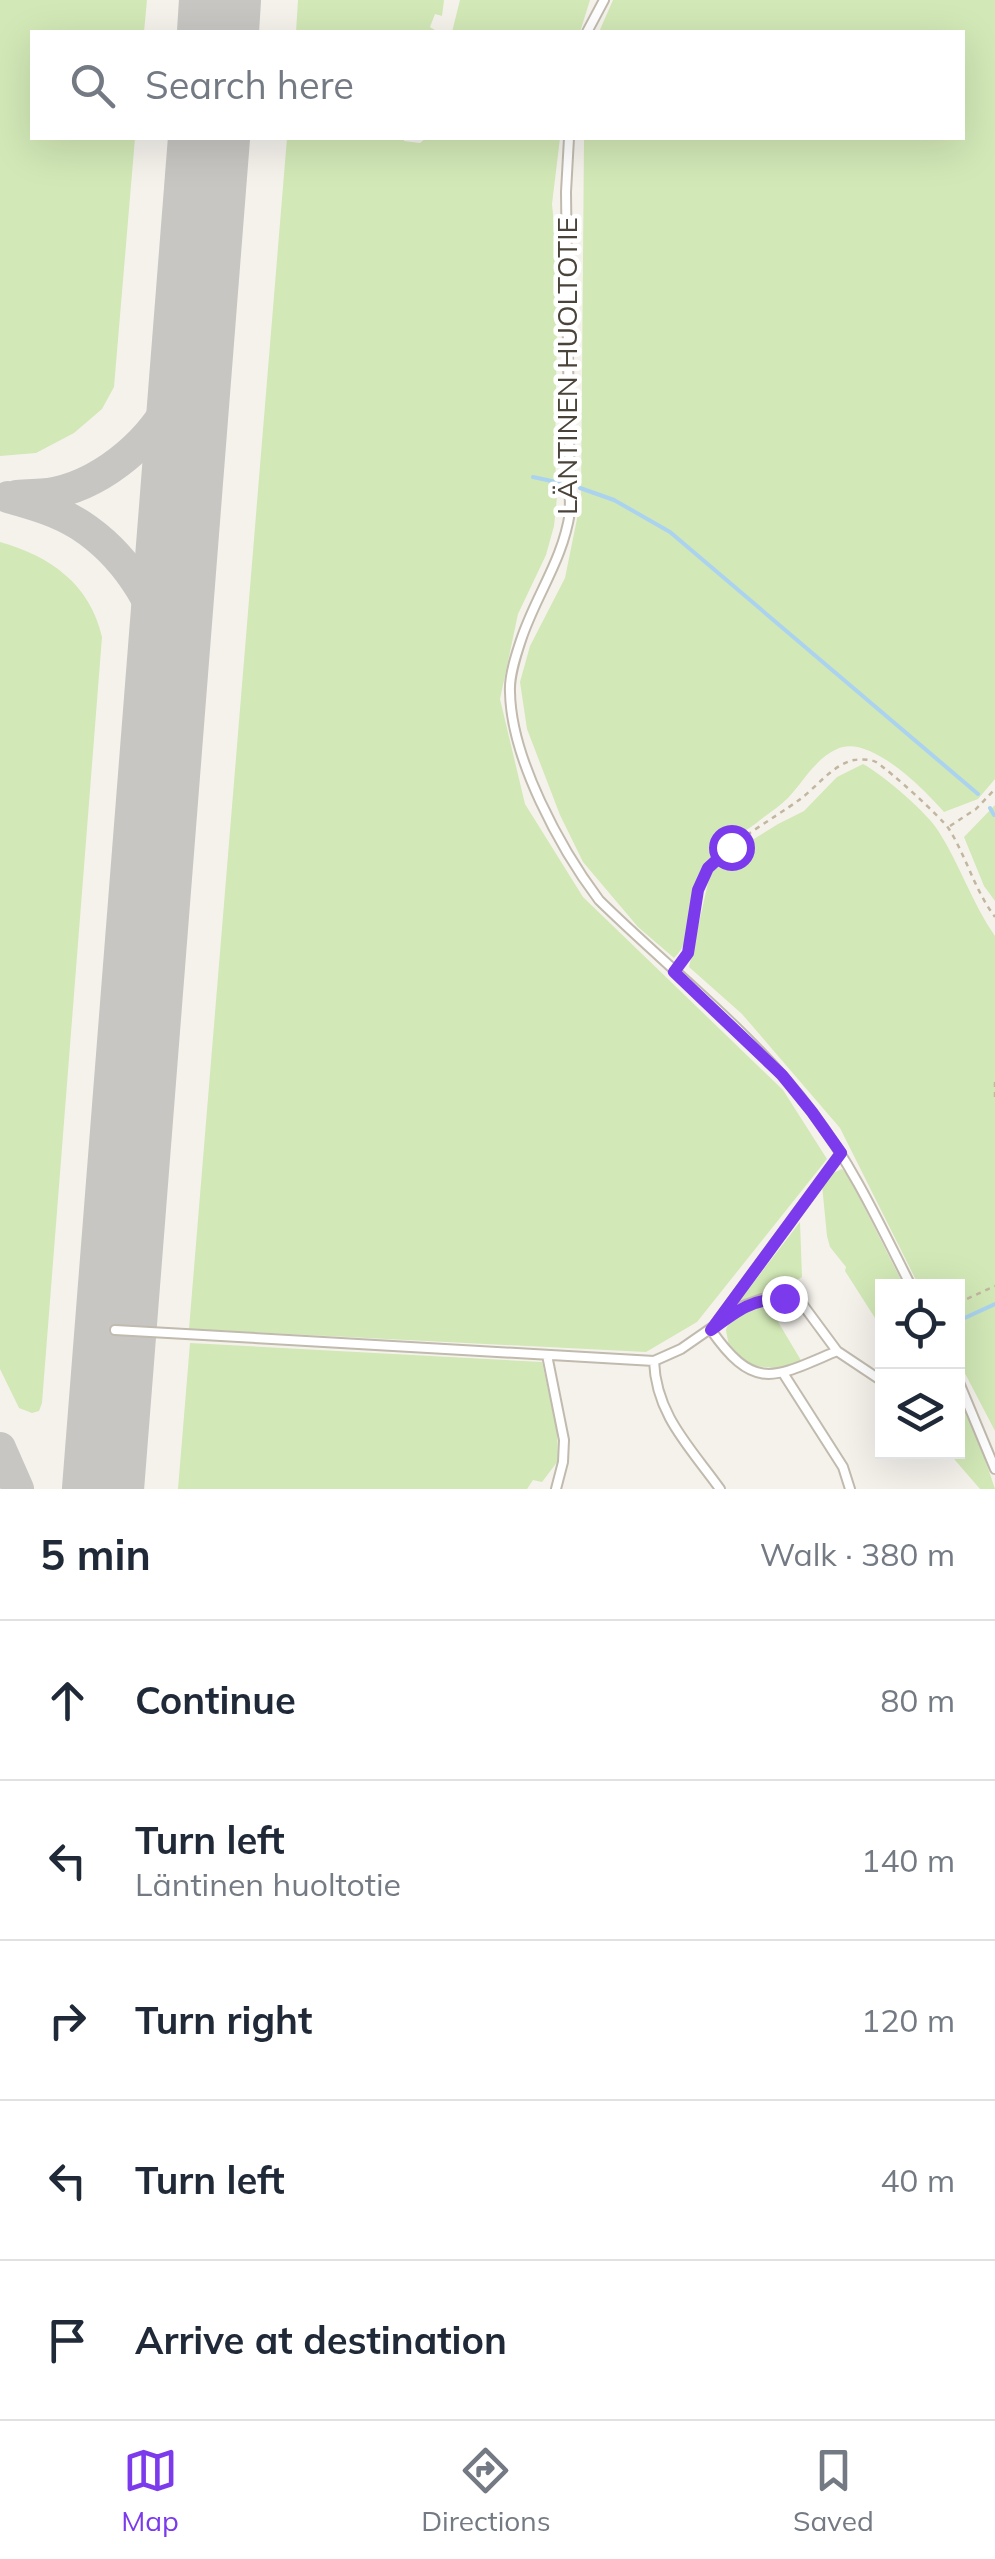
<!DOCTYPE html>
<html lang="en">
<head>
<meta charset="utf-8">
<style>
	body { margin:0; font-family:Mulish,sans-serif; background:#f2f2f3; color:#1f2937 }
	.controls { position:absolute; right:30px; bottom:30px; display:grid; overflow:hidden; border-radius:0px; box-shadow:0 10px 40px #0002 }
	.controls button { width:90px; height:90px; display:grid; place-items:center; padding:0; border:0; border-bottom:2px solid #e0e1e3; background:#fff; color:#1f2937; font:50px sans-serif }
	.stop { position:absolute; width:30px; height:30px; margin:-22px; border:8px solid #7c3aed; border-radius:50%; background:#fff }
	.stop.end { background:#7c3aed; border-color:#fff; box-shadow:0 2px 10px #0008 }
	.list { margin:0; padding:0; list-style:none }
	h2 { display:flex; justify-content:space-between; align-items:center; height:130px; margin:0; padding:0 40px; font-size:42px }
	h2 small { font-size:32px; font-weight:400; color:#747a83 }
	.list li { display:grid; grid-template-columns:65px 1fr auto; gap:30px; align-items:center; box-sizing:border-box; height:160px; padding:0 40px; border-top:2px solid #e0e1e3 }
	.list b { display:block; font-size:38px; white-space:nowrap }
	.list p { margin:0; font-size:32px; white-space:nowrap; color:#747a83 }
	.list em { font-size:32px; font-style:normal; color:#747a83 }
	.icon { flex:none; width:55px; height:55px; fill:none; stroke:currentColor; stroke-width:2; stroke-linecap:round; stroke-linejoin:round }
	.map { position:relative; flex:none; width:995px; height:1489px; overflow:hidden }
	.search { position:absolute; background:#fff; box-shadow:0 10px 40px #0002; left:30px; right:30px; top:30px; height:110px; display:flex; align-items:center; gap:25px; box-sizing:border-box; padding:0 35px; border-radius:0px; color:#747a83; font-size:38px }
	.sheet { height:930px; background:#fff }
	nav { display:flex; justify-content:space-around; align-items:center; box-sizing:border-box; height:140px; border-top:2px solid #e0e1e3; background:#fff; font-size:28px; color:#747a83 }
	nav a { display:grid; justify-items:center; gap:5px }
	nav .on { color:#7c3aed }
	.map>svg:first-child { display:block }
	.green { fill:#d2e8b6 }
	.lines { fill:none; stroke-linecap:round; stroke-linejoin:round }
	.stream { stroke:#abd3ef; stroke-width:4 }
	.taxiway { stroke:#c7c6c2; stroke-width:32 }
	.runway { stroke:#c7c6c2; stroke-width:82 }
	.service-casing { stroke:#c1baae; stroke-width:12 }
	.path { stroke:#c2b6a0; stroke-width:2.5; stroke-dasharray:5 5; stroke-linecap:butt }
	.service { stroke:#fff; stroke-width:8 }
	.route { stroke:#7c3aed; stroke-width:12 }
	.labels { text-anchor:middle; stroke-width:9; stroke-linejoin:round; paint-order:stroke }
	.street-label { font-size:28px; fill:#4a4339; stroke:#fff }
</style>
</head>
<body>
<div class="map">
<svg width="995" height="1489" viewBox="0 0 995 1489">
	<rect width="100%" height="100%" fill="#f5f2ec"/>
	<path class="green" d="M0,0h147l-3,32h-112v106h103l-21,249 -12,22 -28,24 -38,20 -36,3z
		M298,0h146l-2,16 -7,-2 -5,13 8,5h-142z
		M460,0h130l-10,32h-128z
		M613,0h382v779l-17,20 -34,13c-19,-22 -75,-79 -107,-63 -22,10 -33,32 -49,49 -7,7 -16,13 -24,19 -21,18 -57,34 -67,62 -9,25 -2,60 -23,79l-36,-31 -55,-65 -23,-47 -33,-86 -7,-47 10,-36 35,-68 16,-79 3,-361h378v-106h-363z
		M287,138h117v3l16,2 6,-5h134l-8,66 6,62 -3,191 2,40 -3,29 -8,29 -28,59 -18,85 25,105 58,93 200,193 44,69 -130,163 -51,30 -457,-23z
		M0,542c50,14 90,42 102,95l-60,766 -3,8 -7,2 -13,-5 -19,-39z
		M863,764c20,11 65,49 76,68 21,33 33,71 56,104v495l-37,-71v-74h-39l-79,-158 -98,-114 -53,-47 21,-93 17,-18 51,-32 26,-13 33,-34z
		M995,805v96l-11,-15 -20,-49z
		M842,1169l6,6 56,111h-22v43l-37,-58 1,-4 -16,-20 -3,-11 -5,-51 11,-12z
		M800,1222l2,55 -26,17 -21,3 -18,7z
		M768,1305l34,57c-22,9 -61,9 -73,-16 0,-1 -3,-15 -3,-16 6,-18 24,-23 42,-25z
		M190,1343l352,19 15,68 1,31 -16,21 -9,-2 -6,9h-349z
		M958,1395l19,41 18,53h-15l-32,-37h10z"/>
	<g class="lines">
		<path class="stream" d="M533,477l28,6
			M580,488l34,12 56,32 308,262
			M990,808l4,7
			M958,1321l37,-17"/>
		<path class="taxiway" d="M17,496c10,-1 21,-1 31,-2 50,-8 98,-47 122,-90 10,-17 15,-40 22,-59
			M8,497c25,7 50,14 72,28 43,28 76,76 85,126 2,13 1,27 2,39
			M0,1448l18,41"/>
		<path class="runway" d="M218,32l2,-32
			M103,1489l106,-1351"/>
		<g class="service-casing">
			<path id="service" d="M587,32l17,-32
				M569,138l-3,54 4,320c-7,48 -34,83 -49,128 -5,15 -12,36 -11,52 1,66 50,156 89,208 70,69 155,134 213,212 41,54 69,115 99,174
				M115,1330l539,31 27,-12 62,-43 19,-7h22l19,6 34,46 45,30
				M837,1351c-62,26 -82,42 -126,-21l130,-177
				M547,1355l17,85 -1,22 -7,27
				M654,1361c2,54 36,86 66,128
				M783,1373l60,94 7,22
				M958,1380l37,89"/>
		</g>
		<path class="path" d="M950,826l26,-17 19,-20
			M681,962c19,-26 7,-66 27,-94 15,-21 68,-51 91,-68 18,-13 33,-35 55,-40 7,-1 16,-1 22,2 14,9 64,54 73,67 18,29 25,60 46,88
			M995,1082v19
			M958,1303l37,-17"/>
		<use href="#service" class="service"/>
	</g>
	<g class="lines">
		<path class="route" d="M731,847l-23,21 -10,22 -10,63 -14,19 108,103 30,37 29,41 -130,177c27,-20 39,-30 73,-32"/>
	</g>
	<g class="labels">
		<g class="street-label">
			<text transform="translate(567 366) rotate(-90)" y="10">LÄNTINEN HUOLTOTIE</text>
		</g>
	</g>
</svg>
<div class="controls">
<button><svg class="icon" aria-label="locate" viewBox="0 0 24 24"><circle cx="12" cy="12" r="6"/><path d="M12 2v4M12 18v4M2 12h4M18 12h4"/></svg></button>
<button><svg class="icon" aria-label="layers" viewBox="0 0 24 24"><path d="M12 4l9 5-9 5-9-5zM3 14l9 5 9-5"/></svg></button>
</div>
<div class="stop" style="left:731px;top:847px"></div>
<div class="stop end" style="left:784px;top:1298px"></div>
<div class="search"><svg class="icon" aria-label="search" viewBox="0 0 24 24"><circle cx="10" cy="10" r="6"/><path d="M15 15l6 6"/></svg>Search here</div>
</div>
<section class="sheet">
<h2>5 min<small>Walk · 380 m</small></h2>
<ul class="list">
<li><svg class="icon" aria-label="ahead" viewBox="0 0 24 24"><path d="M12 20V5M6 11l6-6 6 6"/></svg><div><b>Continue</b></div><em>80 m</em></li>
<li><svg class="icon" aria-label="left" viewBox="0 0 24 24"><path d="M17 20v-9H6M10 6l-5 5 5 5"/></svg><div><b>Turn left</b><p>Läntinen huoltotie</p></div><em>140 m</em></li>
<li><svg class="icon" aria-label="right" viewBox="0 0 24 24"><path d="M7 20v-9h11M14 6l5 5-5 5"/></svg><div><b>Turn right</b></div><em>120 m</em></li>
<li><svg class="icon" aria-label="left" viewBox="0 0 24 24"><path d="M17 20v-9H6M10 6l-5 5 5 5"/></svg><div><b>Turn left</b></div><em>40 m</em></li>
<li><svg class="icon" aria-label="arrive" viewBox="0 0 24 24"><path d="M6 21V4h12l-3 4 3 4H6"/></svg><div><b>Arrive at destination</b></div></li>
</ul>
</section>
<nav>
<a class="on"><svg class="icon" aria-label="map" viewBox="0 0 24 24"><path d="M3 6l6-2 6 2 6-2v14l-6 2-6-2-6 2zM9 4v14M15 6v14"/></svg>Map</a>
<a><svg class="icon" aria-label="directions" viewBox="0 0 24 24"><path d="M12 3l9 9-9 9-9-9zM9 14v-3h6M13 9l2 2-2 2"/></svg>Directions</a>
<a><svg class="icon" aria-label="saved" viewBox="0 0 24 24"><path d="M7 4h10v16l-5-4-5 4z"/></svg>Saved</a>
</nav>
</body>
</html>
